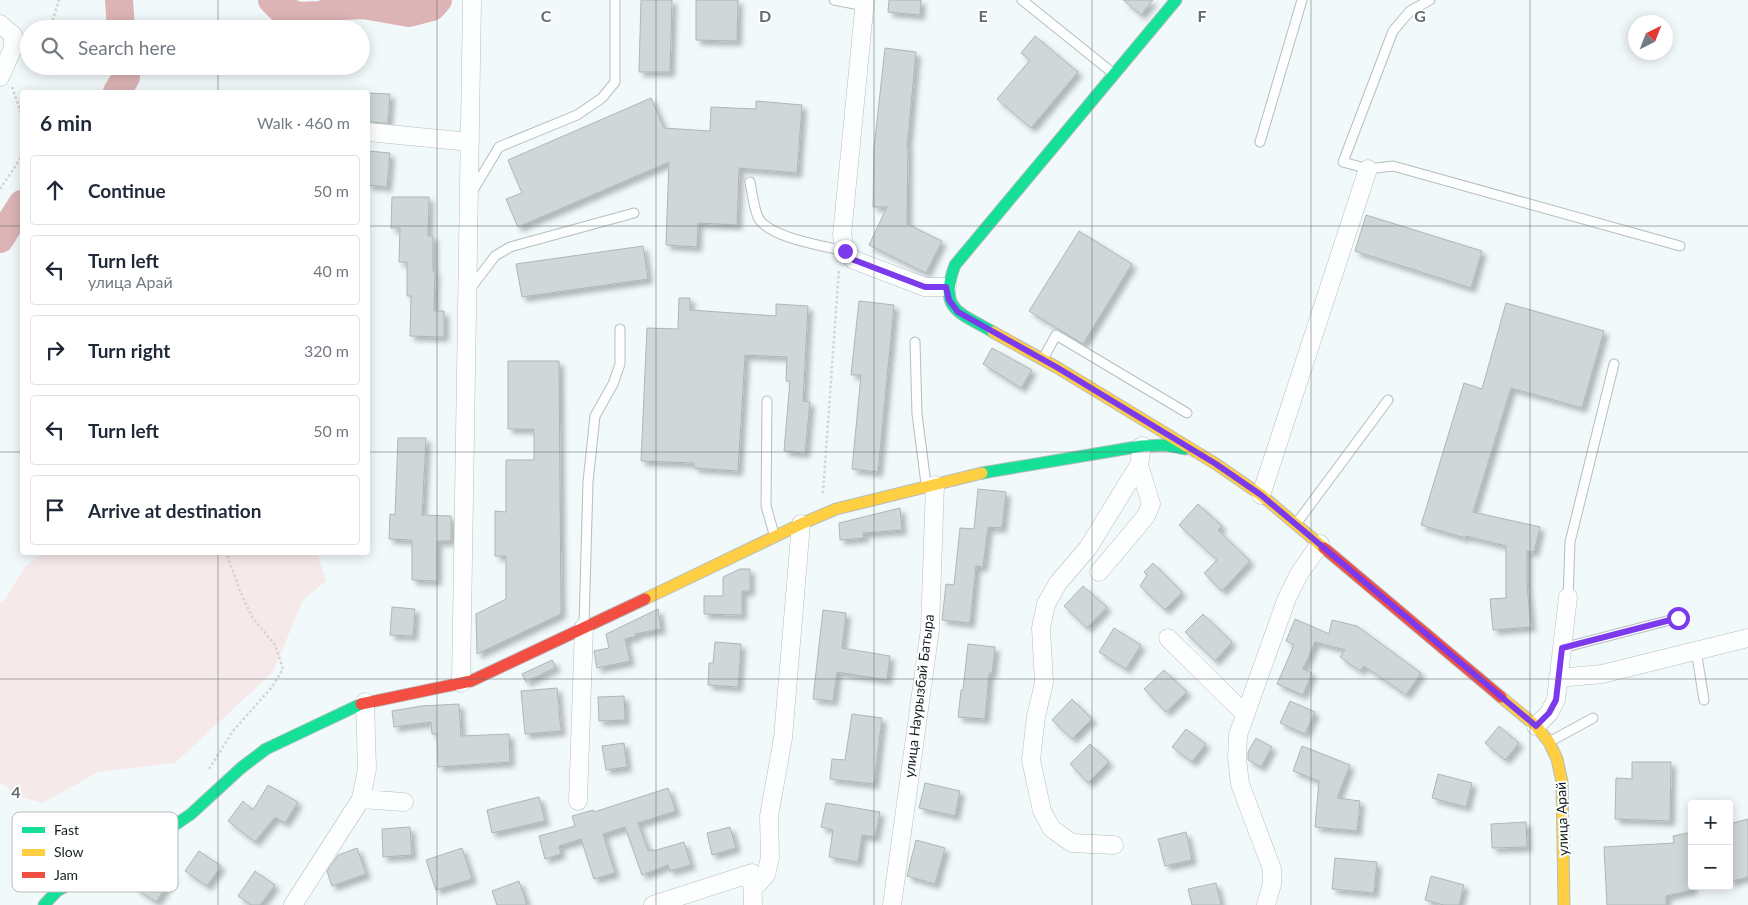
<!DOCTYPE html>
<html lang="en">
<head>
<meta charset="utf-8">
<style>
	body { margin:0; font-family:Lato,sans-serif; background:#f6f6f7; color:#1f2937 }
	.controls { position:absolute; right:15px; bottom:15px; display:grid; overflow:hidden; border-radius:5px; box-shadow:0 2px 12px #0003 }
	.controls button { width:45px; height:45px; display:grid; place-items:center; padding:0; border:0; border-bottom:1px solid #e0e1e3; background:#fff; color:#1f2937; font:25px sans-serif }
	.compass { position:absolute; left:1628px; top:15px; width:45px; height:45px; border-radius:50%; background:#fff; box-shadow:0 2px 12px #0003; rotate:42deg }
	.stop { position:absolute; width:15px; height:15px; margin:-11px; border:4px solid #7c3aed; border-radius:50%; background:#fff }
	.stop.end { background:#7c3aed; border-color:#fff; box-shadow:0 1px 5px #0008 }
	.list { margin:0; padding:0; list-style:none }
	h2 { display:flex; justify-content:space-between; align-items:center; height:65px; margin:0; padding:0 20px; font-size:21px }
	h2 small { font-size:16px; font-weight:400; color:#747a83 }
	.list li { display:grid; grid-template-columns:32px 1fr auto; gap:15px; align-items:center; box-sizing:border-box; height:70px; margin:0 10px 10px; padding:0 10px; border:1px solid #e0e1e3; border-radius:5px }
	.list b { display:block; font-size:19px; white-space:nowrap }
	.list p { margin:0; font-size:16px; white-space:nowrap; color:#747a83 }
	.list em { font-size:16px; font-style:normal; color:#747a83 }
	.icon { flex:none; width:28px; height:28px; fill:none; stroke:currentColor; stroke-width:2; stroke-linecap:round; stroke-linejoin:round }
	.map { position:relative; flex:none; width:1748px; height:905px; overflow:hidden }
	.search { position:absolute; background:#fff; box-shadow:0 2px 12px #0003; left:20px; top:20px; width:350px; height:55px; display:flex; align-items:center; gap:12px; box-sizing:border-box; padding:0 18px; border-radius:28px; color:#747a83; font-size:19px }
	.panel { position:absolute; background:#fff; box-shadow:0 2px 12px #0003; left:20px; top:90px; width:350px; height:465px; border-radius:5px }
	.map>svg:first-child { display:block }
	.green { fill:#f6e9ea }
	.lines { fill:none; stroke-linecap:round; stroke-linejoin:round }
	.river { stroke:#dcb4b5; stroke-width:28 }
	.building { fill:#cfd7d9; stroke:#aeb6b8; filter:url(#shadow) }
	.lane-casing { stroke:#b6bec0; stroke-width:11 }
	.street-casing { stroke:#b6bec0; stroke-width:19 }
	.fast-casing { stroke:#b6bec0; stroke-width:13 }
	.slow-casing { stroke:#b6bec0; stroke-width:13 }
	.jam-casing { stroke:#b6bec0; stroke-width:13 }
	.path { stroke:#d3d5d5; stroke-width:2.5; stroke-dasharray:2.5 2.5; stroke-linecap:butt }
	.lane { stroke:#fdfefe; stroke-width:9 }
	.street { stroke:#fdfefe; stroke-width:18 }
	.fast { stroke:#16e098; stroke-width:11 }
	.slow { stroke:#ffcf43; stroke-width:11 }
	.jam { stroke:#f24e42; stroke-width:11 }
	.route { stroke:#7c3aed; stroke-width:6 }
	.grid { fill:none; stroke:#626b6d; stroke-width:1; stroke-opacity:0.55 }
	.labels { text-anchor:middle; stroke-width:4; stroke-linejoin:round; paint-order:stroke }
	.street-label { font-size:14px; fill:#151f21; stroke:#fff }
	.key { fill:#fff; stroke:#b9bcbc; stroke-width:1 }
	.key-label { font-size:14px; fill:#151f21 }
	.grid-label { font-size:16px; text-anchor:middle; font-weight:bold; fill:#626b6d; stroke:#fff; stroke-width:4; stroke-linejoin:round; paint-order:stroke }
</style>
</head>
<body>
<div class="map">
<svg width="1748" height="905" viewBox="0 0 1748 905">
	<defs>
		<filter id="shadow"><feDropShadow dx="4.5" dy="4.5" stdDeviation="2.5" flood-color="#0004"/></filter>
	</defs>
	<rect width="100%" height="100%" fill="#f2f9fa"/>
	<path class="green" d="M42,552l275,1 9,28 -23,19 -30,72 -98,91 -77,9 -55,31 -23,-6 -20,-15v-179l5,-4 19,-31z"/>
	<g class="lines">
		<path class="river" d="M119,0l2,29
			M272,0l8,8 18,8 23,-1 22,-9 20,-1 46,8 23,-6 6,-7
			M117,92l9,-15 -1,-11
			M0,239l22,-35"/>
	</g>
	<path class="building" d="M641,0h31l-2,72h-31z
		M696,0h42l-1,41 -41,-1z
		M889,0h32l-1,15 -32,-3z
		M1123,0h30l-12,15z
		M1035,36l43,36 -47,56 -34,-29 33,-39 -9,-7z
		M885,48l31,4 -9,96h1l-1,76 35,17 -16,32 -57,-28 18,-38h-14l1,-59z
		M368,93l22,1 -2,29 -20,-1z
		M651,98l13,30 46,3 1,-24 45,2v-8l46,4 -5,68 -58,-5 -2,57 -39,-2 -1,24 -31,-2 3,-83 -151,65 -12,-28 16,-6 -14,-33z
		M368,151l22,2 -3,34 -19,-2z
		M392,197h37l-1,39h5v35h2l-1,40h10v26l-34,-1 1,-40h-4v-34h-8l1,-34h-9z
		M1366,215l116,36 -11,37 -116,-37z
		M1079,231l53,33 -49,80 -54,-33z
		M643,246l5,33 -126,18 -6,-33z
		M679,298h11v12l86,6v-12l32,2 -5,95 7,1 -5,51 -21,-2 6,-70h-4l1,-24 -42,-2 -7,116 -44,-3v-5l-53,-2 6,-133 31,1z
		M859,301l35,4 -16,167 -26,-3 9,-94h-10z
		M1506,303l98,28 -22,77 -71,-20 -38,124 67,15 -6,25 -7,-1v34l4,42 -38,3 -3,-31 16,-1v-52l-40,-10 -1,2 -44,-13 43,-142 18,6z
		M992,348l40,22 -11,18 -38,-24z
		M508,361h51l2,253 -84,40 -1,-40 30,-15v-43h-11v-45l11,1v-52h28v-31h-26z
		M398,438h28l-4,77 29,1v25h-14v40l-25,-1v-40l-23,-1 1,-25 5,1z
		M978,489l28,3 -4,36 -14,-1 -5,40 -7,-1 -6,57 -28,-3 4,-36 8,1 6,-57 14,1z
		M1198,504l24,22 -4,4 32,31 -28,30 -18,-18 13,-13 -38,-35z
		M900,508l2,22 -39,3 1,5 -24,2 -1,-17z
		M1153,563l29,29 -17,18 -25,-24 7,-11 -3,-3z
		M740,569h10v22h-8v24l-38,-1v-18h19v-19z
		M1083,586l24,21 -20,21 -23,-22z
		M392,607l23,2 -2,27 -23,-1z
		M658,609l3,20 -26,5 1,2 -11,3 5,22 -33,7 -3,-17 15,-3 -3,-14z
		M823,610l23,3 -4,35 48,8 -3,24 -50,-8 -4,29 -20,-2z
		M1203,614l29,28 -17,19 -30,-29z
		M1295,619l34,15 3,-14 25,6 64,47 -15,22 -42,-29 -4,5 -20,-14 5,-7 -30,-8 -12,27 9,4 -9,22 -26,-11 17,-39 -8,-4z
		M1114,628l27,17 -15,24 -27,-17z
		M715,642l26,2 -3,43 -30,-2 1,-22h4z
		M968,644l27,3 -3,26h-3l-4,46 -27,-2 3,-27h2z
		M552,660l4,7 -30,15 -4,-8z
		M1164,670l23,22 -21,20 -22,-23z
		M557,688l4,43 -36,3 -4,-43z
		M624,696l1,24 -26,1 -1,-24z
		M1072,699l20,20 -20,20 -20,-19z
		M1290,701l25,11 -10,22 -25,-11z
		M459,704l2,32 48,-2 1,28 -72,5 -1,-33h-5l-1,-12 -37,5 -2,-16 29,-5z
		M852,714l30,4 -8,66 -44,-5 2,-20 13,1z
		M1499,726l20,17 -14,17 -20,-17z
		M1186,729l20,15 -14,18 -20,-15z
		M1256,738l16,9 -11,20 -13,-7v-8z
		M624,743l3,24 -21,3 -4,-24z
		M1090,744l19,18 -21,21 -18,-19z
		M1302,746l48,19 -13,33 23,3 -3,30 -42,-4 4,-46 -26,-10z
		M1632,762h39l-1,59 -55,-2 1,-41 16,1z
		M1438,774l34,9 -6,24 -34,-9z
		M925,783l35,8 -5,25 -36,-8z
		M268,785l30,17 -13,21 -10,-6 -20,25 -27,-21 15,-20 10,9z
		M668,788l8,23 -38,12 10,28 4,-2 1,2 31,-9 7,23 -21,6 -2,-6 -26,10 -17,-48 -22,7 12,39 -21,6 -13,-40 -22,7 2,8 -16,5 -6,-23 36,-10 -3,-10 21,-6 1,2z
		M539,797l6,24 -53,12 -5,-23z
		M826,803l54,9 -5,25 -13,-2 -4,27 -29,-5 4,-27 -12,-3z
		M1748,819v58l-19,5v-58z
		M1526,822l1,25 -35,1 -1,-24z
		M410,827l2,28 -29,2 -1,-28z
		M730,827l6,21 -24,7 -5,-22z
		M1186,832l6,28 -27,6 -7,-27z
		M1692,832v58l-26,6v9h-59l-3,-58 70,-4 -1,-7z
		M916,840l29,8 -10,36 -28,-8z
		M357,848l9,26 -34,12 -5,-15 11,-16z
		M462,848l10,31 -36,11 -10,-30z
		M199,851l22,15 -14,20 -22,-15z
		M1335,858l42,4 -3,31 -42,-4z
		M152,862l21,14 -17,26 -21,-14z
		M255,871l20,14 -15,20h-9l-13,-9z
		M1431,876l33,9 -5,20h-15l-19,-5z
		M519,881l8,24h-30l-5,-14z
		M1216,883l5,22h-29l-4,-16z"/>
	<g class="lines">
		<g class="lane-casing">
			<path id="lane" d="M834,0l31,6
				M1022,0l92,74
				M1430,0l-20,11 -17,20 -50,131 25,7 25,-3 287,80
				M1260,142l42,-142
				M750,182c2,9 4,29 9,37 12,19 65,27 86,32
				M472,192l27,-45 78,-32 25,-17 13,-16v-82
				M470,289l25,-33 15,-9 124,-34
				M915,342l2,72 9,70
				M1044,357l12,-22 131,78
				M767,401l-1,105 8,28
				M1296,524l92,-124
				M1568,597l2,-55 44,-178
				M584,625l4,-143 7,-66 18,-32 7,-20v-35
				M1562,648l116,-30
				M1696,650l8,50
				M1551,741l42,-23"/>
		</g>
		<g class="street-casing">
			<path id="street" d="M865,0l-23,235 3,16 9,9 71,27h22
				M0,24l13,11v13l-13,29
				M368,132l102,10
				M1261,495l107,-326
				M1099,572l47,-56 5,-12 -12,-39
				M1168,638l77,76
				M1558,678l44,-4 146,-36
				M461,683l11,-683
				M1536,726l13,-13 7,-13 12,-103
				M361,799l43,3
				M578,801l6,-174
				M1114,845l-42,-2 -20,-14 -10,-18 -11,-51 5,-44 8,-33 -3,-55 5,-24 12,-21 30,-35 51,-83 3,-19
				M753,889l13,-14 4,-18 -1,-41 14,-78 18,-214
				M293,905l68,-106 6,-30 -2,-67
				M653,905l99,-32 1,32
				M892,905l38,-276 5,-144
				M1266,905l6,-21v-15l-32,-85 -3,-25 1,-24 49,-137 12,-24 21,-30"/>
		</g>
		<g class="fast-casing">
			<path id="fast" d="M993,332c-34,-20 -55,-22 -38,-67l221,-265
				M982,473l160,-27 23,-1 20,4
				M44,905l13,-14 112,-62 22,-15 50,-46 25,-19 95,-45"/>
		</g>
		<g class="slow-casing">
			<path id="slow" d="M993,332l65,36 158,96 45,31 63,53
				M645,599l156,-75 35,-15 146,-36
				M1501,697l35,29 13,16 8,17 5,23 2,123"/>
		</g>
		<g class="jam-casing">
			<path id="jam" d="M1324,548l177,149
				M361,704l110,-23 174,-82"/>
		</g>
		<path class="path" d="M47,29l6,-10 6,-19
			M12,87l10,29
			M0,189l22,-33
			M823,493l16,-224
			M209,769l24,-38 39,-44 11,-18 -8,-24 -23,-28 -12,-26 -14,-39"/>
		<use href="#lane" class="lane"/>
		<use href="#street" class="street"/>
		<use href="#fast" class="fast"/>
		<use href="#slow" class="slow"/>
		<use href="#jam" class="jam"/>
	</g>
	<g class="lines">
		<path class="route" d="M845,251l9,9 71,27h21l3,13 9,12 100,56 158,96 45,31 275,231 13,-13 7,-13 6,-52 116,-30"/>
	</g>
	<path class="grid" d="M218,0v29M437,0v905M656,0v905M874,0v905M1092,0v905M1311,0v905M1530,0v905M218,66v26M0,226h22M368,226h1380M0,452h22M368,452h1380M218,552v353M0,679h1748"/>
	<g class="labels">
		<g class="street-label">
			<text transform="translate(919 696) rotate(-83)" y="5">улица Наурызбай Батыра</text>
			<text transform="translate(1562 819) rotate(-92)" y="5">улица Арай</text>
		</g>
	</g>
	<rect x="12" y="812" width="166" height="80" rx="8" class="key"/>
	<rect x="22" y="827" width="23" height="6" fill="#16e098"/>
	<rect x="22" y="849" width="23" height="7" fill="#ffcf43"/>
	<rect x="22" y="872" width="23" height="6" fill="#f24e42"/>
	<g class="key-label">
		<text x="54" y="835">Fast</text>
		<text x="54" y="857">Slow</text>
		<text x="54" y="880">Jam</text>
	</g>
	<g class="grid-label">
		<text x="546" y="22">C</text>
		<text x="765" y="22">D</text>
		<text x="983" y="22">E</text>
		<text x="1202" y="22">F</text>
		<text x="1420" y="22">G</text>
		<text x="16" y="798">4</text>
	</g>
</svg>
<div class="controls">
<button>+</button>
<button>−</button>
</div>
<svg class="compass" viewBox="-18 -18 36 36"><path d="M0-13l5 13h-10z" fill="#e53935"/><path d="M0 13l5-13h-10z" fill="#747a83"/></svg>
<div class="stop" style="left:1678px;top:618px"></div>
<div class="stop end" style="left:845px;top:251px"></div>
<div class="search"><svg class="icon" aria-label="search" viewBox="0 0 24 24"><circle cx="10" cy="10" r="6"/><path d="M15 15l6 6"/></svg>Search here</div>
<section class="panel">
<h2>6 min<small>Walk · 460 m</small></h2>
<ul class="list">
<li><svg class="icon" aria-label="ahead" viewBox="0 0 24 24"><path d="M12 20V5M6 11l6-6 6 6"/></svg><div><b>Continue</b></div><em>50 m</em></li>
<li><svg class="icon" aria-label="left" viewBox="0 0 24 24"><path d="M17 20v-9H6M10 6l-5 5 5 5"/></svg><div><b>Turn left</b><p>улица Арай</p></div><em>40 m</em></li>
<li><svg class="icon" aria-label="right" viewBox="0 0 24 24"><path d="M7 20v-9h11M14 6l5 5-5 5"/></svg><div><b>Turn right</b></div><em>320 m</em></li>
<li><svg class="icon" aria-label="left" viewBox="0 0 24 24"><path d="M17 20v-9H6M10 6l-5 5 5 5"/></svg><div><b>Turn left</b></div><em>50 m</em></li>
<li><svg class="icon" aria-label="arrive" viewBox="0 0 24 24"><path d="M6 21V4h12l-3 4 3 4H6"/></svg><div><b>Arrive at destination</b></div></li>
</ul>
</section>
</div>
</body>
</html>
